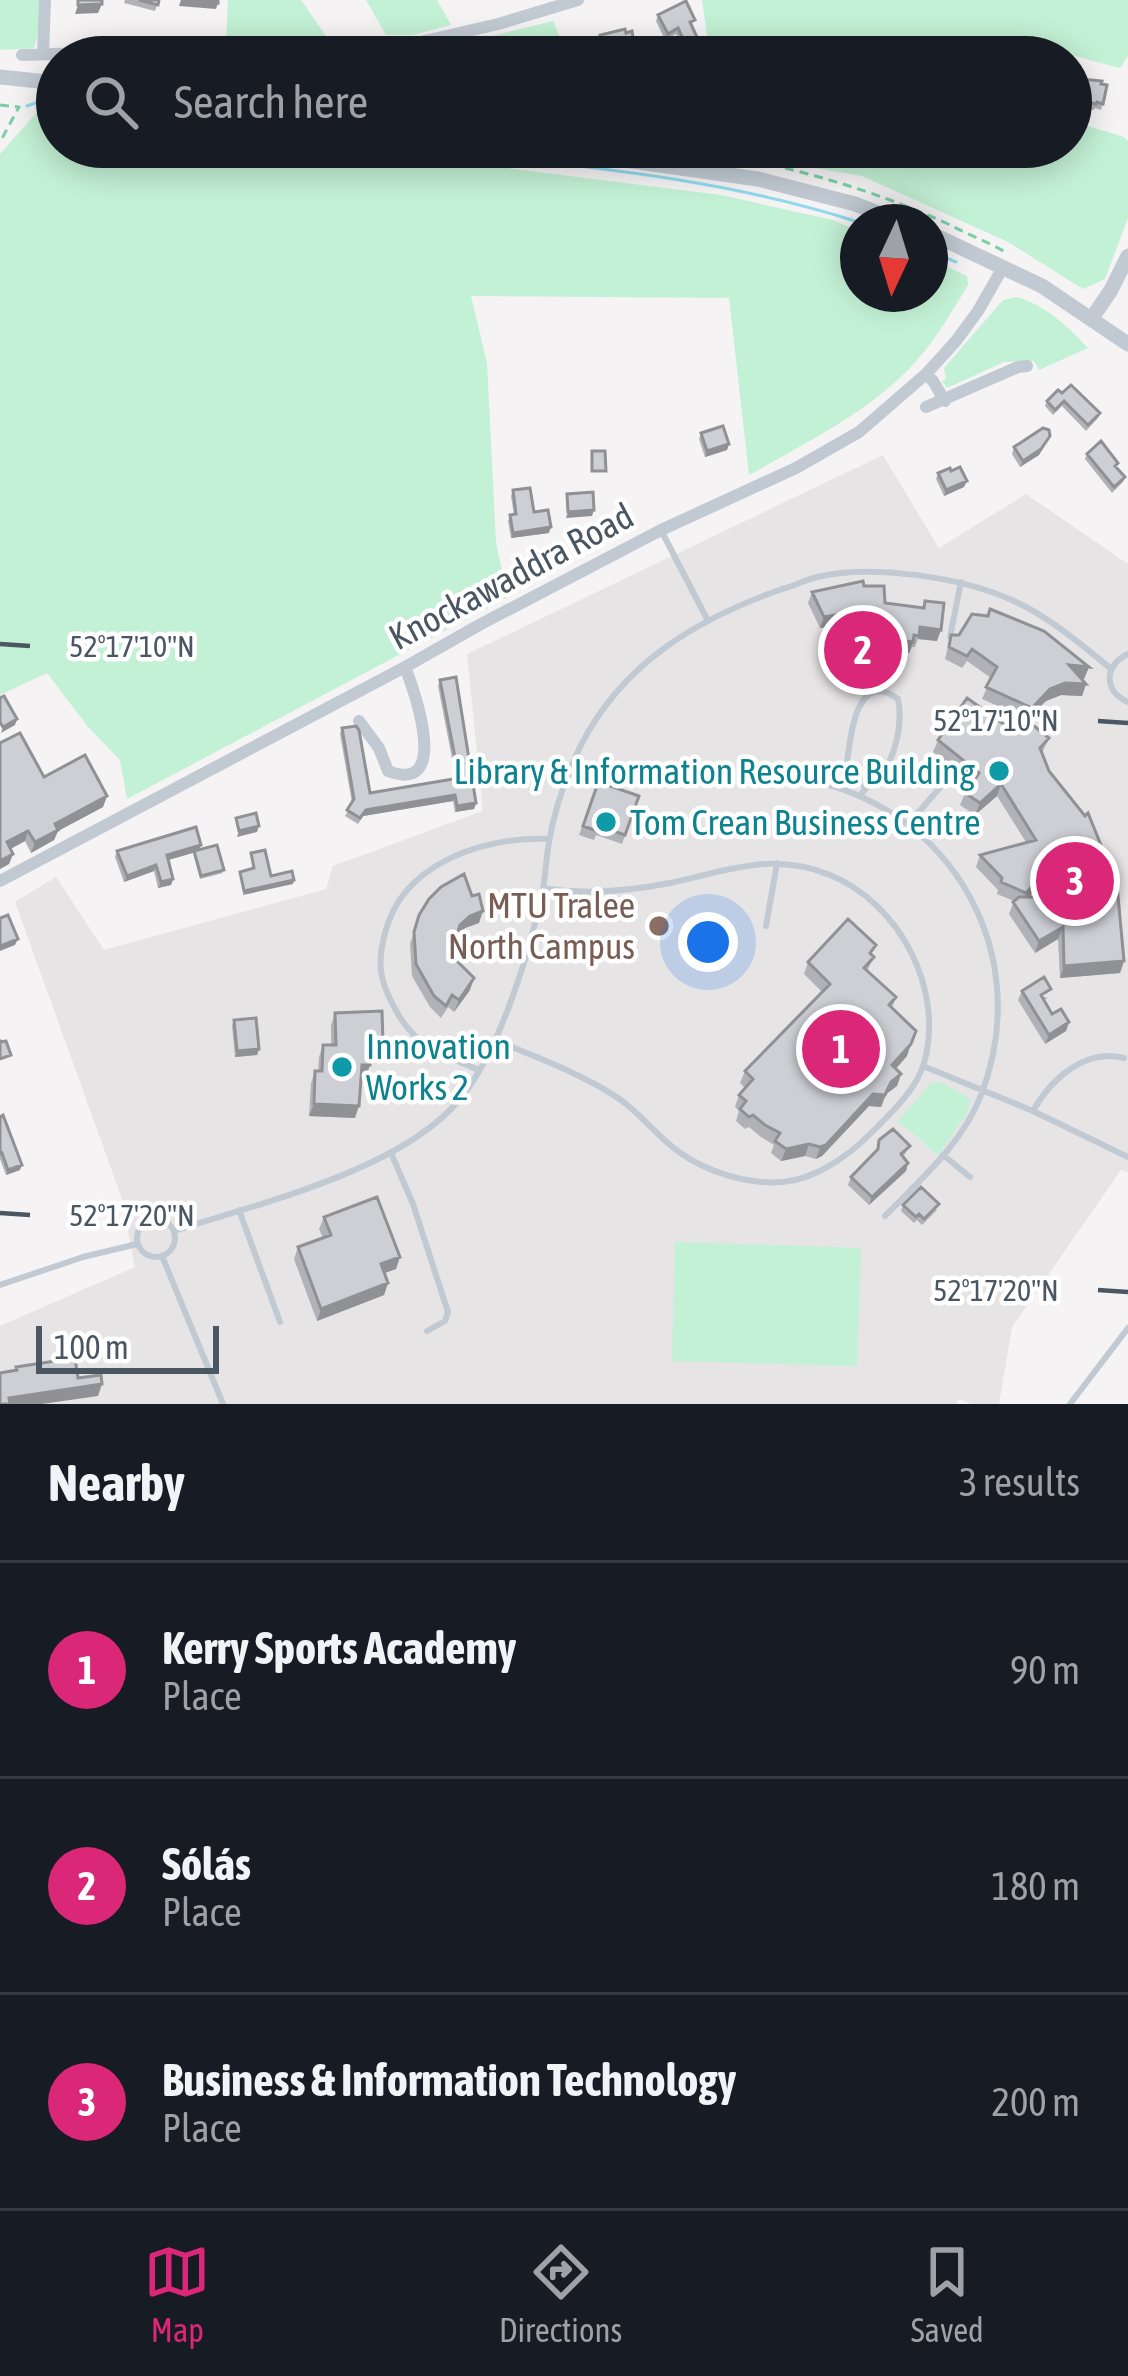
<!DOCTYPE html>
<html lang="en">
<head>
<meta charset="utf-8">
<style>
	body { margin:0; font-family:"Asap Condensed",sans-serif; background:#242831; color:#f1f3f6 }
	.compass { position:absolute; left:840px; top:204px; width:108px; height:108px; border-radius:50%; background:#171b24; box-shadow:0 6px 30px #0003; rotate:184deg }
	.scale { position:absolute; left:36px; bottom:30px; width:183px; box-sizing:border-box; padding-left:12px; border:6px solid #4a5661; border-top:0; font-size:33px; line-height:42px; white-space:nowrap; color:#4a5661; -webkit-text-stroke:9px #fff; paint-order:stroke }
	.you { position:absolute; left:708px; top:942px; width:42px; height:42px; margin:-30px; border:9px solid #fff; border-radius:50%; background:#1a73e8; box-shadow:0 0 0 18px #1a73e833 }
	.badge { display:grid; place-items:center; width:78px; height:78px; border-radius:50%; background:#db2777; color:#fff; font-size:39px; font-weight:700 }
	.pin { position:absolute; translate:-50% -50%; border:6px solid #fff; box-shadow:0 3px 12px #0006 }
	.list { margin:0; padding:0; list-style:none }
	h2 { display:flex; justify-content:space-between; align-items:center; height:156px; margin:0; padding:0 48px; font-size:51px }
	h2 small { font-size:39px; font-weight:400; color:#9ea1a6 }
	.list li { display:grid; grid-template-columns:78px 1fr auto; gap:36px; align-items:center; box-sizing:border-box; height:216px; padding:0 48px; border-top:3px solid #363941 }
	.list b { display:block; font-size:45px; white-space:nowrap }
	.list p { margin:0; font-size:39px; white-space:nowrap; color:#9ea1a6 }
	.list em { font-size:39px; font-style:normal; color:#9ea1a6 }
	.icon { flex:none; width:66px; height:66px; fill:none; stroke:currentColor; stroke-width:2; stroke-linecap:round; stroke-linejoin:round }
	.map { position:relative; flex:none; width:1128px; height:1404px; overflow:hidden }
	.search { position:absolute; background:#171b24; box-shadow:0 6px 30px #0003; left:36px; right:36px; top:36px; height:132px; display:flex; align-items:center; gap:30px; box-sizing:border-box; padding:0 42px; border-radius:66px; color:#9ea1a6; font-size:45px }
	.sheet { height:804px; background:#171b24 }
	nav { display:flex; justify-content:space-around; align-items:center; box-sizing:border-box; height:168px; border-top:3px solid #363941; background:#171b24; font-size:33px; color:#9ea1a6 }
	nav a { display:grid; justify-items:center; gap:6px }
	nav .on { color:#db2777 }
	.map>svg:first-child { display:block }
	.education { fill:#e6e4e5 }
	.green { fill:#c3f1d5 }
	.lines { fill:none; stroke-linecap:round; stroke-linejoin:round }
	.stream { stroke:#90daee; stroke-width:3 }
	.path { stroke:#7ad0a6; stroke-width:3; stroke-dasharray:9 6; stroke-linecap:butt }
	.service { stroke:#c1cad2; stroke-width:6 }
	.minor { stroke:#c1cad2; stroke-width:12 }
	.tertiary { stroke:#c1cad2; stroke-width:15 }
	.wall { fill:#b0b2b7; fill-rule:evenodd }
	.shaded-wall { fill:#909195 }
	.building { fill:#cdcfd5; stroke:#909195; stroke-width:3 }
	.ticks { fill:none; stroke:#4a5661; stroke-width:4.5 }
	.culture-dot { fill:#0f9aa8; stroke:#fff; stroke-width:4.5 }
	.education-dot { fill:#8d6e63; stroke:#fff; stroke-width:4.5 }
	.labels { text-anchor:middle; stroke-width:9; stroke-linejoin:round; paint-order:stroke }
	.street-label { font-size:36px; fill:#4a5661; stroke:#fff }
	.culture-label { font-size:36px; fill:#0d838f; stroke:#fff; text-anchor:start }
	.education-label { font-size:36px; fill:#785e54; stroke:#fff; text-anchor:end }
	.ticks-label { font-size:30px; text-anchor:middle; fill:#4a5661; stroke:#fff; stroke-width:9; stroke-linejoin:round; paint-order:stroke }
</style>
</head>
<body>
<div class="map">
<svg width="1128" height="1404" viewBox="0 0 1128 1404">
	<rect width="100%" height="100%" fill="#f5f3f3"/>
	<path class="education" d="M883,455l56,93 87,-54 102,70v608l-7,-2 -109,157 -13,77h-28l-12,-5 -3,5h-956v-78l135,-59 -14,-71 -106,-294 41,-25 48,73 222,-61 7,-23 150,-55 -16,-157z"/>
	<path class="green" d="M0,0h42l-3,32 -5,16 -34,2z
		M228,0h73l25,36h-51l-49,5z
		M366,0h71l14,25 -38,10h-27z
		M702,0h426v56l-8,12 -91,-24 -3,13h-316z
		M553,21l16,36h-212l56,-2z
		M38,111l19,2v34h281l383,48 112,25 25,11v63h72v-35l37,17 1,9c-18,29 -35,60 -60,85 -45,45 -104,74 -159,105l-20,-177 -258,-2 16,67 9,180 12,54 -381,202 -7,-39 -32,-33 -41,-54 -47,22v-541z
		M1071,121l53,16 4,4v77l-23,61 -22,10 -75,-47 -146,-66 -171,-29h380z
		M1016,297c28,7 53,30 72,51l-49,22 -5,-9 -30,1 -57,26 -5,-7 4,-2 -2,-11 59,-68z
		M936,1082l9,2 25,15 -2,12 -30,45 -25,-23 -16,-11 34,-39z
		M675,1242l186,6 -4,118 -185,-5z"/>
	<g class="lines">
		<path class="stream" d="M27,106l11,-4 19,2
			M413,147c149,18 301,28 445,75
			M930,251l26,11"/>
		<path class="path" d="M0,105l19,2 -19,35
			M451,147l71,8
			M667,147c98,12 191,36 281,77 19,10 40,18 59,29"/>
		<path class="service" d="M662,532l45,87
			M950,637l11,-55
			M1128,654c-24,11 -25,37 0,48
			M808,780c146,29 227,176 173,315 -18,48 -61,85 -96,121
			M860,796c6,-10 13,-13 20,-21 16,-17 23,-54 18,-76 -42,-31 -48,39 -51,64l18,24
			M910,822l33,-38
			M766,926l11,-63
			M494,1040c40,16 88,34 124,58 22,15 39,38 61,54 28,20 69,33 104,30 32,-3 64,-25 86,-47 20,-20 47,-44 55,-72 21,-74 -25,-160 -94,-188 -60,-24 -102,-4 -160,8 -41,8 -86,12 -127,5
			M923,1066l110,45 95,46
			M479,1070c-20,-8 -41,-16 -58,-29 -18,-14 -28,-33 -36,-54 -7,-19 -5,-34 0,-54 18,-71 99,-96 164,-94
			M1033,1111c18,-32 52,-63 91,-53
			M391,1153l22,51 35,108 -3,9 -18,10
			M943,1155l27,22
			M239,1210l41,112
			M137 1238a19 19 0 1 1 38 0a19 19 0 1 1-38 0Z
			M174,1231c86,-28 228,-61 286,-132 40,-48 71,-150 83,-211 3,-15 3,-31 6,-45 5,-33 17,-66 31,-96 42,-84 117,-128 202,-158 12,-3 23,-9 35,-12 55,-13 145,0 197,24 35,16 67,43 96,67
			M162,1256l61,148
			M0,1285l83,-28 54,-13
			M1070,1404l58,-76"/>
		<path class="minor" d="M43,54l2,-54
			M22,55l394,-12 82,-19 80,-24
			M926,374l7,7 12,20
			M926,407l92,-40 9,-1
			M359,721l20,27 9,23c63,24 27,-78 17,-104
			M0,881l405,-214 76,-43 180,-94 135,-62 63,-36 67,-58 30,-33 22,-30 24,-42"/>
		<path class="tertiary" d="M0,77l57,6
			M533,147l225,32 97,25 46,18
			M930,233l112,53 86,58
			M1092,318l19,-28 17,-34"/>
	</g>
	<path class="wall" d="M125,0h34l-4,11 -31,-8z
		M658,15l34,11 8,28 -6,3h-7l-11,-23 -11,6 -9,-19z
		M1101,84l6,1 -6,25 -6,-2 -1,2 -23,-6v-18l7,2z
		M1062,393l38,20 -2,5 -12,13 -24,-25 -9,9 -8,-9 2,-5z
		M701,433l28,11 -2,6 -22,7 -6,-18z
		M1050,436l-11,19 -19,12 -8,-13 2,-7z
		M1087,454l31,9 -2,4 9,10 -2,5 -11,11 -27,-34z
		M938,473l26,14 -20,9 -8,-17z
		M513,490l21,22 15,21 -38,5 -3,-17 2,-6h4l-3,-19z
		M864,586l21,17 37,5 3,-7 12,40 -19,-2 -3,8h-3l-3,6 -24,-3 1,11 -4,11 -35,2 -4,-50 -23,4 -12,-25 4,-11z
		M951,635l138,32 -5,12 -3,-1 5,6 -4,12 -21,-1 -15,6 -19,18 22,19 -7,15 82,208 -4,12 -60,5 -2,-39 -23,14 -26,-39 5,-13 -17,-7 1,-4 -22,-23 4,-12 46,-13 -29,-46 -22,19 -15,-10 5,-12 7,-10 -39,-31 5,-12 74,-10 11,-13 -41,-18 9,-21 -24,-17 -5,7 -17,-9zM1044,881l6,16h-22z
		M440,680l36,123 -2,6 -19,3 -2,-11 -90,15 -5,8 -13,-8 7,-13 -12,-69 2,-6 28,65 86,-14 -18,-93z
		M44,777l63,19 -4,11 -45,24 -4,9 -23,13 -6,-12 -15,8 3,5 -4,10 -9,5z
		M600,777l10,9 29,10 -17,48 -26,-9 -2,5 -15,-5z
		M200,849l23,24 -23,6 -7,-26 -25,7 5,19 -2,6 -13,3 -4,-17 -30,11 -9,-25 2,-6z
		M419,915l60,8 -14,5 -9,8 -3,12 17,42 -16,22 -6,-5 -7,11 -11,-11 -18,-31 -2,-32z
		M873,955l1,2 -7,14 29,26 -4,11 15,48 -11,13 5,5 -4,12 -11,8 -5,13 -12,-1 -47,50 -6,3 -11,-3 -24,5 -10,-8 3,-8 -13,-8 -12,-10 -4,2 -9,-8 3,-10 -4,-4 4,-12 6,-7 -5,-5 5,-12 77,-79 -18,-18 4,-12z
		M1022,991l26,7 -4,2 8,14 17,8 -3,9 -21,13 -27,-44z
		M335,1013l48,30 -4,12h-8l-5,22h-5l-6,41 -46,-2 2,-33 4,-12h3l1,-14 4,-12h8v-20z
		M234,1020l25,29 -2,6 -22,2 -3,-31z
		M0,1117l20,53 -14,5 -6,-16z
		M879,1140l31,6 -7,11 5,6 -2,8 -37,34 -21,-20 3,-8 25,-26z
		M903,1205l34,5 -15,15 -5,-5 -3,3 -13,-12z
		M324,1217l76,40 -4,12 -12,4 4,10 -4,12 -67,26 -23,-62 4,-12 25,-9 -4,-9z"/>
	<path class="shaded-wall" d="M181,0l37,3 -2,6 -37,-3z
		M102,4l-4,9 -23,1 3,-9z
		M634,43l-2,6 -31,7 2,-6z
		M1050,436l-11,19 -19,12 3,-6z
		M729,444l-2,6 -22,7 2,-6z
		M967,481l-3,6 -20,9 2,-6z
		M594,510l-2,6 -26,2 2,-6z
		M551,527l-2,6 -38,5 2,-5z
		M847,613l-4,11 -23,4 4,-11z
		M920,627l21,3 -4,11 -19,-2z
		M884,638l29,4 -4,11 -29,-3z
		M886,661l-4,11 -35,2 4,-11z
		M1069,665l20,2 -5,12 -19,-2z
		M1065,683l21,1 -4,12 -21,-1 -15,6 -19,18 5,-11 18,-19z
		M17,719l-2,6 -14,8 2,-6z
		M1001,784l-4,12 -22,19 5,-12z
		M455,795l-2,6 -90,15 -5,8 8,-14z
		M107,796l-4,11 -45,24 -4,9 -23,13 4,-11 20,-18z
		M476,803l-2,6 -19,3 2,-6z
		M259,826l-2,6 -20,5 2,-6z
		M28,831l-3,10 -22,12 4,-11z
		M201,845l-2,6 -34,10 2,-6z
		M13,854l-4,10 -9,5v-8z
		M156,865l-2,6 -30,11 3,-6z
		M1048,869l-4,12 -23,24 5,-12z
		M173,879l-2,6 -13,3 3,-6z
		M294,880l-1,4 -50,11 1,-4z
		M483,911l-4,12 -14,5 -10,9 5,-12 10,-9z
		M1063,927l-5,12 -23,14 4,-12z
		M18,939l-3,6 -15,6v-5z
		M1124,961l-4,12 -60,5 4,-12z
		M474,978l-4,12 -16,22 5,-12z
		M1069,1022l-3,9 -21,13 4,-9z
		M371,1043h12l-4,12h-12z
		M911,1044l-4,12 -19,21 4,-12z
		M259,1049l-2,6 -22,2 2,-6z
		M362,1065h8l-4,12 -9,-1z
		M901,1074l-4,12 -11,8 -5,13 -12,-1 -47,50 -6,3 4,-12 53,-53z
		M314,1104l45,2 -4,12 -46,-2z
		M809,1144l-4,12 -24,5 5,-12z
		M908,1163l-2,8 -37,34 3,-8z
		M22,1165l-2,5 -14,5 2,-5z
		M400,1257l-4,12 -20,7 5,-12z
		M388,1283l-4,12 -67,26 4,-12z
		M102,1384l-4,12 -56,8h-35l2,-6z"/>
	<path class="building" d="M78,0h24v4l-24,1z
		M139,0h20l-1,5z
		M181,0h37v3z
		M686,1l9,19 -5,2 12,26 -12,6 -12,-26 -10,6 -10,-19z
		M625,29l1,4 6,-2 2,12 -31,7 -3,-15z
		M1081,79l21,2 -1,3 6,1 -4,19 -6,-2 -1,2 -25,-6v-12l8,2z
		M1071,385l29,28 -12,12 -24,-24 -9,9 -8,-9 11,-11 4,3z
		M723,426l6,18 -22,7 -6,-18z
		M1043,428l6,2 1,6 -9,13 -18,12 -9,-14z
		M1101,441l17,22 -3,3 10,11 -11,10 -27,-33z
		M592,451h13l1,20h-14z
		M960,467l7,14 -21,9 -8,-17 12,-5 1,3z
		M530,488l4,24 14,-2 3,17 -38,6 -3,-18 6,-1 -3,-24z
		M593,492l1,18 -26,2 -1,-18z
		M863,581l1,5h20l1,17 39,5 1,-7 19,2 -3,27 -21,-3 -1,9 -5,-1 -1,7 -29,-4 2,23 -35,2 -4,-50 -23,4 -12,-25z
		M990,609l54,22 45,36 -20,-2 17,19 -21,-1 -15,6 -18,19 -46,-21 11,-20 -25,-18 -5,7 -18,-9 2,-12h8l13,-21 16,2z
		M456,677l20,126 -19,3 -2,-11 -89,15 -6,8 -13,-8 7,-11 -12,-71 14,-2 3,4 11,63 89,-15 -19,-98z
		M4,696l13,23 -14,8 -3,-5v-24z
		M967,698l45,32 11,-13 26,21 -9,10 9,23 36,45 3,-3 29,72 7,76 -60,5 -1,-39 -24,14 -26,-39 6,-5h40l-11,-28 -22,24 -25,-11 1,-4 -22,-23 56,-15 -35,-56 -21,19 -15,-10 14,-20 -41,-33z
		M20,733l24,44 41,-22 22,41 -52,28 3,6 -23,12 -7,-11 -21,11 6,12 -13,7v-118z
		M600,777l11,4 -1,5 29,10 -14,39 -26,-9 -2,5 -14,-5z
		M256,813l3,13 -20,5 -3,-13z
		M196,827l5,18 -34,10 6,24 -12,3 -5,-17 -29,11 -10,-25z
		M217,845l7,25 -23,6 -7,-25z
		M265,850l6,26 21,-5 2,9 -50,11 -4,-19 14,-4 -3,-15z
		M464,874l8,22 7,-2 4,17 -13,5 -10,9 -7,23 3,12 18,18 -15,22 -7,-5 -6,11 -12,-10 -18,-32 -2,-32 5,-17 10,-16 12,-12z
		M8,915l10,24 -18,7v-28z
		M848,919l28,26 -6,8 4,4 -10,11 32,29 -7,8 27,26 -5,13 -19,21 9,9 -10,8 -6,13 -12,-1 -47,51 -6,2 -11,-3 -23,5 -11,-8 5,-8 -15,-8 -12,-10 -4,2 -9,-8 6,-8 -7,-6 14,-16 -8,-8 85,-87 -22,-22z
		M1044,977l7,12 -10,6 11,19 9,-5 8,13 -20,13 -27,-44z
		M382,1011l1,32h-12l-1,22h-8l-3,41 -45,-2 1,-33h7l1,-26h13l-1,-32z
		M256,1018l3,31 -22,2 -3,-31z
		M0,1040l1,2 5,-1 5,14 -11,4z
		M3,1115l19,50 -14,5 -6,-17 -2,1v-37z
		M893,1129l17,17 -9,8 7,9 -36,34 -21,-20 27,-28 1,-9z
		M921,1187l18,17 -15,15 -5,-5 -3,3 -13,-12z
		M377,1197l23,60 -19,7 7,19 -67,26 -23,-62 33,-12 -7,-18z
		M75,1358l3,20 23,-3 1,9 -93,14 1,6h-10v-31l17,-3 -1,-3z"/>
	<path class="ticks" d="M0,644l30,2M1098,721l30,2M0,1213l30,2M1098,1290l30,2"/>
	<g class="culture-dot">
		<circle cx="999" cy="771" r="12"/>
		<circle cx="606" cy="822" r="12"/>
		<circle cx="342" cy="1067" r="12"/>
	</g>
	<circle class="education-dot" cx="659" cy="926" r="12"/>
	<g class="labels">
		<g class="street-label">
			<text transform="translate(511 576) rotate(-28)" y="13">Knockawaddra Road</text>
		</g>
		<g class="culture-label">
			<text x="975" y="784" text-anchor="end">Library &amp; Information Resource Building</text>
			<text x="630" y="835">Tom Crean Business Centre</text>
			<text x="366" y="1059">Innovation<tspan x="366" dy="41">Works 2</tspan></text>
		</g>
		<g class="education-label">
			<text x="635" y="918">MTU Tralee<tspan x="635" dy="41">North Campus</tspan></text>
		</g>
	</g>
	<g class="ticks-label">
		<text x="132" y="657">52°17'10"N</text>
		<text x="996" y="731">52°17'10"N</text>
		<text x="132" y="1226">52°17'20"N</text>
		<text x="996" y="1301">52°17'20"N</text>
	</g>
</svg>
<svg class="compass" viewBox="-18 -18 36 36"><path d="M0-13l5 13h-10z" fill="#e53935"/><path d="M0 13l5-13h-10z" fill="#9ea1a6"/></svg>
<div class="scale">100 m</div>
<div class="you"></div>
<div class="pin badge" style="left:841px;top:1049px">1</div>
<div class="pin badge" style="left:863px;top:650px">2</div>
<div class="pin badge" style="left:1075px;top:881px">3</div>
<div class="search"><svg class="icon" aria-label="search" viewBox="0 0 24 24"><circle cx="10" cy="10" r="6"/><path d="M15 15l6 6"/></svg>Search here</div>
</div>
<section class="sheet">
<h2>Nearby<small>3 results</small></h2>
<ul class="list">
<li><span class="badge">1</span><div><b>Kerry Sports Academy</b><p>Place</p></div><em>90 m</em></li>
<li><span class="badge">2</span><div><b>Sólás</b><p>Place</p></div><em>180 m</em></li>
<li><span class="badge">3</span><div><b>Business &amp; Information Technology</b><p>Place</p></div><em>200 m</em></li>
</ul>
</section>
<nav>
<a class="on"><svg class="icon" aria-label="map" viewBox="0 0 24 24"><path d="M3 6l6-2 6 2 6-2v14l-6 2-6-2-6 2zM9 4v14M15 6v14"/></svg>Map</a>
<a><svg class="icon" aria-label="directions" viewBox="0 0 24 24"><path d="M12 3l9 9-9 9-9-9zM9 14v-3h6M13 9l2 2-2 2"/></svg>Directions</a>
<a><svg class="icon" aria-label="saved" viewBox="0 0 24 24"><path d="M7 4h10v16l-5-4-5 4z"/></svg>Saved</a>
</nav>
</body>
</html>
